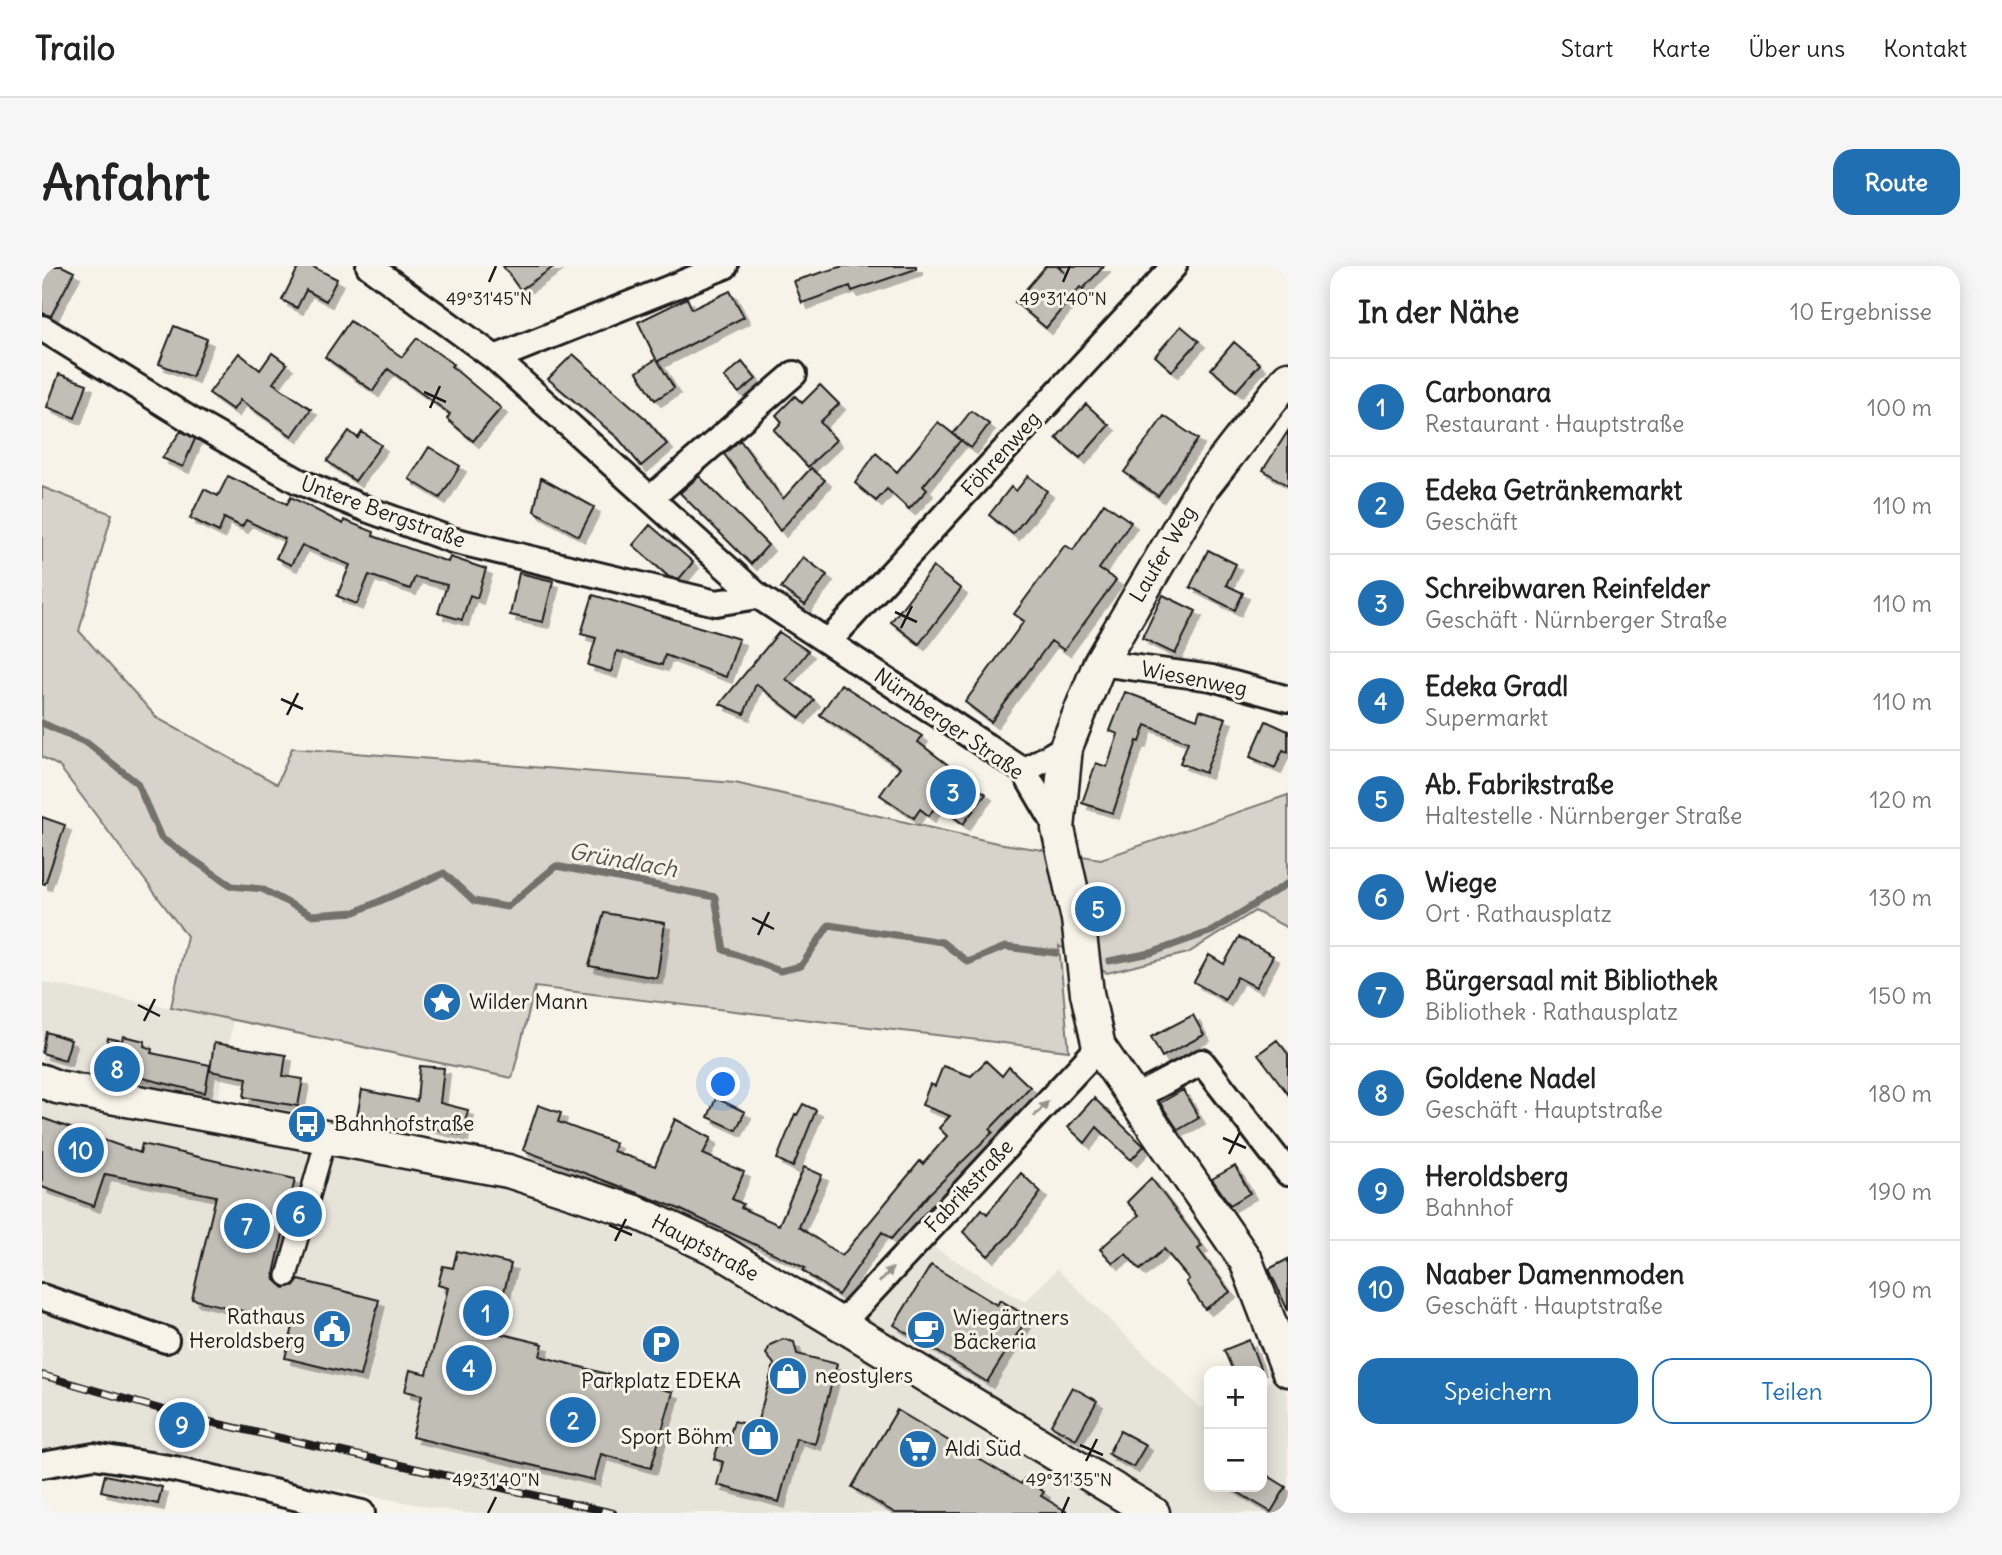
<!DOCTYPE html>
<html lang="de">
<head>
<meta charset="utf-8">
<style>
	body { margin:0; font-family:Delius,sans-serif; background:#f6f6f6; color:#222 }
	.controls { position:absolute; right:21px; bottom:21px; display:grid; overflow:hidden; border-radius:14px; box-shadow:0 4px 18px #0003 }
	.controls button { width:63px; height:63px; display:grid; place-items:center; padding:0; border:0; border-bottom:2px solid #e0e0e0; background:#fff; color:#222; font:35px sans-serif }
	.you { position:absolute; left:682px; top:819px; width:24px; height:24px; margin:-18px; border:5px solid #fff; border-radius:50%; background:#1a73e8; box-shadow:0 0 0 10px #1a73e833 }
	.badge { display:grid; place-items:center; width:46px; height:46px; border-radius:50%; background:#1f6fb2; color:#fff; font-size:23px; font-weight:700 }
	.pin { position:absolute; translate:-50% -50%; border:4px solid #fff; box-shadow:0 2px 7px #0006 }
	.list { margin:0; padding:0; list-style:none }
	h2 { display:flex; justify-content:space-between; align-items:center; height:91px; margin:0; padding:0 28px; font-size:30px }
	h2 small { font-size:23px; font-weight:400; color:#767676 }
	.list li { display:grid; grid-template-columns:46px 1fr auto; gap:21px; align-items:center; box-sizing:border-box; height:98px; padding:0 28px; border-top:2px solid #e0e0e0 }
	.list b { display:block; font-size:26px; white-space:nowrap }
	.list p { margin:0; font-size:23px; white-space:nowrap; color:#767676 }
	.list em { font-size:23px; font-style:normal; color:#767676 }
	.actions { display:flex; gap:14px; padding:21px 28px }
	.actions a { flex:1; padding:16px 0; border:2px solid #1f6fb2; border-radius:21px; text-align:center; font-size:24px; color:#1f6fb2 }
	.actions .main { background:#1f6fb2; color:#fff }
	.map { position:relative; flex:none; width:1246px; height:1247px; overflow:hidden; border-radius:21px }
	header { display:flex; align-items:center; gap:42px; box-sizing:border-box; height:98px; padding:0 35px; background:#fff; border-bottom:2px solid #e0e0e0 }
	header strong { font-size:33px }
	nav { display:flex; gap:38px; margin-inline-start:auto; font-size:24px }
	.intro { display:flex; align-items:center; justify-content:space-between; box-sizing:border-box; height:168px; padding:0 42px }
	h1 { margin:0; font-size:49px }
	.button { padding:18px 32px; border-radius:21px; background:#1f6fb2; color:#fff; font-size:24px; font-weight:700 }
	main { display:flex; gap:42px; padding:0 42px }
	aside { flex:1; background:#fff; border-radius:21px; box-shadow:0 4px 18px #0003 }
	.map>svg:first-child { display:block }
	.built { fill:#e6e3d9 }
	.green { fill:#d7d3cb; stroke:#7a7874; stroke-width:2 }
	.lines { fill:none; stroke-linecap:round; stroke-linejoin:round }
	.stream { stroke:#72716c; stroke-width:7 }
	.building { fill:#c0beb5; stroke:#1c1c1c; stroke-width:2; filter:url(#shadow) }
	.pedestrian-casing { stroke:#1c1c1c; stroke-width:24 }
	.minor-casing { stroke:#1c1c1c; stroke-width:30 }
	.tertiary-casing { stroke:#1c1c1c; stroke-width:37 }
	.pedestrian { stroke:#f7f3e8; stroke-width:19 }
	.minor { stroke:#f7f3e8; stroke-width:24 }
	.tertiary { stroke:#f7f3e8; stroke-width:32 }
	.rail-casing { stroke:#1c1c1c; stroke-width:8 }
	.rail { stroke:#f7f3e8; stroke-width:5; stroke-dasharray:16; stroke-linecap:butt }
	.oneway { fill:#94928c }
	.ticks { fill:none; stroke:#1c1c1c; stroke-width:2.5 }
	.labels { text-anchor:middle; stroke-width:6; stroke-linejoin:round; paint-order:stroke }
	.street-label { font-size:21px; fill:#1c1c1c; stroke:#f7f3e8 }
	.poi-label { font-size:21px; fill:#1c1c1c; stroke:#f7f3e8; text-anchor:start }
	.water-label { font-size:23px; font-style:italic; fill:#565452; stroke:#f7f3e8 }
	.ticks-label { font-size:18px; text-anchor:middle; fill:#1c1c1c; stroke:#f7f3e8; stroke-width:6; stroke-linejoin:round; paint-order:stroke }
</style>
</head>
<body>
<header>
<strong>Trailo</strong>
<nav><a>Start</a><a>Karte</a><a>Über uns</a><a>Kontakt</a></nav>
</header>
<div class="intro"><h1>Anfahrt</h1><a class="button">Route</a></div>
<main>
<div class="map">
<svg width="1246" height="1247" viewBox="0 0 1246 1247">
	<defs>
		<filter id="shadow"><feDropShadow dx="6" dy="6" stdDeviation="0" flood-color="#0004"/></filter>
	</defs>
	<rect width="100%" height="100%" fill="#f7f3e8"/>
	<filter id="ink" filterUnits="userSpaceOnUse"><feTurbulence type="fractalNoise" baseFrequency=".0143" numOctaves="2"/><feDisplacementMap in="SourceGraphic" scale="14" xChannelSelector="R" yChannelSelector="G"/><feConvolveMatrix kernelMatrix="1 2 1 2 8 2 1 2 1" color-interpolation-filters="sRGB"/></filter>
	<g filter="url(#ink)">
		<path class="built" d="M0,716l191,38 -15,80 290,74 126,42 205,114 84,-89 102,61 32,-33 143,139 9,-3v82h53v-103l14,-5 12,15v119h-825l-373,-69 -48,6z"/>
		<path class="green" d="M0,221l70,27 -33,117 78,87 120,66 15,-36 443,35 262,60 104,16 187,-64v133l-33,-17 -67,42 -81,20 -48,-27 10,105 -534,-64 -23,91 -341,-71 16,-71 -128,-170 -17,-9z"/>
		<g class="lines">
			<path class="stream" d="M0,457l45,20 50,40 24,55 71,48 30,3 49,26 44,-3 89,-39 30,28 33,6 49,-41 159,31 9,53 56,21 21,-5 28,-41 113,17 26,20 37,-15 51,6
				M1067,695l42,-8 61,-22 76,-48"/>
		</g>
		<path class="building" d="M0,0h20l12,6 -23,44 -9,-3z
			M257,0h12l26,13 -11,22 -20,-11 -9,18 -15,-8z
			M461,0h52l-35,24z
			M801,0h73v3l-64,22 -2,-5 -48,17 -8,-22z
			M1004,0h11l8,7 -6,-7h45l-21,23 -3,-2 -34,41 -31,-26z
			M688,25l14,26 -86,44 16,27 -19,12 -18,-28 19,-13 -18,-37 49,-24 5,11z
			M308,55l52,36 15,-19 36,26 -2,2 50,42 -28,33 -26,-22 3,-5 -62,-45 -15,22 -48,-34z
			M132,60l33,13 -15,38 -33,-13z
			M1139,60l18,15 -27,30 -17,-15z
			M1192,76l26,22 -24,27 -25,-22z
			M197,87l21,17 12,-17 15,11 -14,19 38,26 -19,27 -52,-36 -7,10 -24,-17z
			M531,88l73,65 21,25 -26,22 -23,-28 -70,-59z
			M700,96l14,17 -17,14 -15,-16z
			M17,108l28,10 -12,34 -28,-11z
			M778,119l19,19 -19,18 16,18 -28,27 -34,-37 8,-8 -6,-7 19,-19 7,7z
			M1044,138l23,21 -29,33 -24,-20z
			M929,145l18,13 -18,24 -18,-14z
			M1122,150l34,23 -40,57 -34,-24z
			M896,156l23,18 -38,46 4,4 -18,19 -22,-20 -11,12 -21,-18 21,-30 21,19z
			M139,165l14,8 -12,28 -21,-9z
			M307,165l9,7 4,-6 19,13 -26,36 -28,-20z
			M1246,165v55l-25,-16z
			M698,174l43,59 28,-31 14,12 -45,51 -56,-77z
			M387,181l31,19 -20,32 -31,-19z
			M186,210l59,28 4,-7 52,27 1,-4 30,12 -1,4 75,26 2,-5 36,12 -9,29 -7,-3 -8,25 -24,-7 9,-28 -32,-8 -5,12 -41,-14 -12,29 -20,-8 13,-31 -48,-20 -11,20 -15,-7 9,-19 -39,-19 -4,7 -18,-9 -5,14 -29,-14 14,-29 14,7z
			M657,210l69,69 -17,19 -71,-71z
			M986,210l19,15 -34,43 -24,-19 22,-28 5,4z
			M499,212l53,29 -15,29 -45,-25z
			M1062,237l27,19 -32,47 17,11 -52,70 -13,-9 -60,81 -26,-20 59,-81 -10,-7 51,-69 8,5z
			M608,259l43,37 -14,17 -10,-2 -36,-32z
			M1166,284l28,14 -10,21 17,8 -8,17 -45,-23z
			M761,291l24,18 -22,30 -24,-17z
			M891,301l28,22 -42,55 -28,-22z
			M477,307l34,8 -10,41 -33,-7z
			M551,329l146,44 -13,38 -61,-22 -3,10 -45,-14 -6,21 -23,-7 8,-27 -15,-4z
			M1121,329l33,16 -21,43 -33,-16z
			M737,366l29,19 -22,28 28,21 -14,18 -44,-34 -12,30 -24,-10z
			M799,418l81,52 -4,6 68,52 -23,30 -26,-20 -8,12 -9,-7 -6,9 -34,-23 20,-28 -80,-52z
			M1083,426l72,27 3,-9 26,8 -21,55 -25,-10 8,-21 -42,-17 -6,17 -3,-1 -24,72 -31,-10 14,-40 11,4 11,-33 -8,-3z
			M1224,455l22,10v21l-5,-2 -8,18 -25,-11z
			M0,551l23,8 -20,59 -3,-1z
			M562,647l61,10 -8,55 -68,-12z
			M1197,671l34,19 -17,31 -19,-10 -12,23 -31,-18 15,-27 15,9z
			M1151,749l11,20 -42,22 -11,-20z
			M4,766l25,8 -6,20 -23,-7z
			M81,770l22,5 -1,5 8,3 -1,4 59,12 -5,28 -104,-25 7,-30 14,3z
			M1235,774l11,14v40l-30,-40z
			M172,777l72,12 -3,21 20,3 -5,27 -54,-9 3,-19 -37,-7z
			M944,795l16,15 7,-9 21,20 -40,42 3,3 -64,62 -38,45 -9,-7 -44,63 -35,-24 2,-3 -66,-31 -62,-29 -154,-58 15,-45 23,8 -3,9 57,21 -2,8 42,15 20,-47 36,19 -8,16 41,18 -12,27 11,5 -2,4 38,17 25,-58 18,8 -23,52 43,29 78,-95 3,3 24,-28 -8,-8 11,-12 -28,-11 8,-21 5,2 8,-20 28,10z
			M378,800l24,2 -4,35 28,7 -6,25 -69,-17 -1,6 -35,-7 5,-27 55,11z
			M1141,824l16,28 -21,12 -18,-27z
			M674,832l29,14 -9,18 -28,-13z
			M1052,832l50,48 -13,14 -34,-33 -12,16 -17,-16z
			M761,838l13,6 -23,57 -16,-8 18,-45 2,1z
			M0,852l98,35 2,-9 153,35 -21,95 1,6 9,8 11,-3 4,-5 80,20 -19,76 -75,-18 9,-35 -102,-24 24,-103 -111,-22 -11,32 -52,-19z
			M1193,900l15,27 -20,12 -18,-26z
			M979,907l20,19 -33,44 -20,20 -25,-24 19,-23 5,5z
			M1109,912l51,68 -4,3 32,43 -25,17 -19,-27 3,-3 -25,-30 -24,21 -14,-16 -13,9 -13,-14 39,-34 -12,-13z
			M415,985l54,13 -17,68 49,12 -3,12 133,36 -22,76 -50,-14 -7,26 -182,-43 10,-42 -17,-4 5,-21 17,4 21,-86 -10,-3 5,-19 10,2z
			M1246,993v52l-19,-42z
			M889,999l66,40 3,-5 28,17 -41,65 -93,-57z
			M741,1073l11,3 3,12 40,10 -22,80 -19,-6 -17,64 -62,-17 6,-23 -9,-3 5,-16 8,2 7,-24 22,6 18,-63 -8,-10 4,-9z
			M1207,1074l11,28 -27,3 -9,-21z
			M1030,1121l25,14 -21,38 -25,-14z
			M855,1144l124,74 3,-5 20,13 -3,4 28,17h-174l-43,-26z
			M1078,1165l26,14 -13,22 -25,-13z
			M1220,1206l24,15 -15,25 -42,-25h33z
			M63,1209l57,12 -4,17 -57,-13z"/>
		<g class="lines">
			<g class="pedestrian-casing">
				<path id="pedestrian" d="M245,1010l39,-137"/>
			</g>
			<g class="minor-casing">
				<path id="minor" d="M327,0l126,92 263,238 266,175 34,58
					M0,62l152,94 104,59 71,29 83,30 264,63 42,-7
					M453,92l230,-92
					M609,232l143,-124
					M787,375l345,-375
					M1058,397l112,15 76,21
					M982,505l42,-24
					M1090,833l70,-37 86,111
					M0,1031l124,43
					M798,1059l259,-278
					M0,1199l52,-9 81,13 187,44"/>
			</g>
			<g class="tertiary-casing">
				<path id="tertiary" d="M1246,112l-85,109 -103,176 -34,84 -8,82 20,90 9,74 12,54 147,214 42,109
					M0,815l15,6 451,84 130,42 80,37 435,263"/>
			</g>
			<use href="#pedestrian" class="pedestrian"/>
			<use href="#minor" class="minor"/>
			<use href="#tertiary" class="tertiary"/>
			<g class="rail-casing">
				<path id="rail" d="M0,1109l146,42 425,96"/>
			</g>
			<use href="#rail" class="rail"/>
		</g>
		<defs><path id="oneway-solid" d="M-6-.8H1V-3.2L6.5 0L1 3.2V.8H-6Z" transform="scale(1.75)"/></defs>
		<g class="oneway">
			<use href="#oneway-solid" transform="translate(999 843) rotate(-47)"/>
			<use href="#oneway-solid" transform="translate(844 1009) rotate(-47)"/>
		</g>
	</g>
	<path class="ticks" d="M447,16l7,-16M1021,16l7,-16M382,126l22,10M388,142l10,-22M853,346l22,10M859,362l11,-22M239,433l22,10M245,449l11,-22M710,652l22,11M716,669l11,-23M96,739l22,11M102,755l11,-22M1181,872l23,10M1187,888l11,-22M567,959l23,10M573,975l11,-22M1038,1179l23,10M1044,1195l11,-22M446,1247l8,-16M1020,1247l7,-16"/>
	<defs>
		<g id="sight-disc" transform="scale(2.0125)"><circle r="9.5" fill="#1f6fb2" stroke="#f7f3e8"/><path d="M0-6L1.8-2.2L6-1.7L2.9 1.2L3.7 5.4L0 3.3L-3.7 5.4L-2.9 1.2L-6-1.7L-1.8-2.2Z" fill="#fff"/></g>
		<g id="bus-disc" transform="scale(2.0125)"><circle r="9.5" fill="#1f6fb2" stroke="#f7f3e8"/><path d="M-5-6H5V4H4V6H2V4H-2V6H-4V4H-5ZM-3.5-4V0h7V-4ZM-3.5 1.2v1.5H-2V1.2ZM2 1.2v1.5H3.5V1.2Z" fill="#fff"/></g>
		<g id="civic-disc" transform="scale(2.0125)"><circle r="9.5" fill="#1f6fb2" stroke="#f7f3e8"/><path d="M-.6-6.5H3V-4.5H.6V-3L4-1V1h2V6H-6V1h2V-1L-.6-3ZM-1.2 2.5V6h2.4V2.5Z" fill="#fff"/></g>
		<g id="cafe-disc" transform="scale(2.0125)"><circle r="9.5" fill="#1f6fb2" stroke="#f7f3e8"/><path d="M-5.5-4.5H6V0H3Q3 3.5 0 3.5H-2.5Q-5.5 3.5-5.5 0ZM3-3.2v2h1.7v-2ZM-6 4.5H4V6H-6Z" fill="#fff"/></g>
		<g id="parking-disc" transform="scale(2.0125)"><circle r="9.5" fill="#1f6fb2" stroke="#f7f3e8"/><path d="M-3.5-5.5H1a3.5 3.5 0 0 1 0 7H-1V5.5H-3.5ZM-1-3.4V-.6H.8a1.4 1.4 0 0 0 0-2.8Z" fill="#fff"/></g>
		<g id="shop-disc" transform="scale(2.0125)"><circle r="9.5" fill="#1f6fb2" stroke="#f7f3e8"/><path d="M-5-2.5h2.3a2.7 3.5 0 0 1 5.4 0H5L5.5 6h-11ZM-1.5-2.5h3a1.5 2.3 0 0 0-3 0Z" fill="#fff"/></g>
		<g id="supermarket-disc" transform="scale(2.0125)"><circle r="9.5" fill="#1f6fb2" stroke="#f7f3e8"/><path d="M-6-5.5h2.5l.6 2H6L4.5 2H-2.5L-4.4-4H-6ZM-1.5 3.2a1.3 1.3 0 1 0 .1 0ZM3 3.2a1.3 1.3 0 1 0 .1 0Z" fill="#fff"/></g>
	</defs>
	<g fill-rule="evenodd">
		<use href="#sight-disc" x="400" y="736"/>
		<use href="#bus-disc" x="265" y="858"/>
		<use href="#civic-disc" x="290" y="1063"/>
		<use href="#cafe-disc" x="884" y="1064"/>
		<use href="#parking-disc" x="619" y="1078"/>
		<use href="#shop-disc" x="746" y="1110"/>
		<use href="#shop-disc" x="718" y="1171"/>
		<use href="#supermarket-disc" x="876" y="1183"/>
	</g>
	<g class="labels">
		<g class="street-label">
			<text transform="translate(959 188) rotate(-48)" y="7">Föhrenweg</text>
			<text transform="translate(341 246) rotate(20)" y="7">Untere Bergstraße</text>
			<text transform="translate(1121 288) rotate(-59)" y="7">Laufer Weg</text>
			<text transform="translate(1152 413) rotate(11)" y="7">Wiesenweg</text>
			<text transform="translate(907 458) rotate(35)" y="7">Nürnberger Straße</text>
			<text transform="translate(927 920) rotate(-47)" y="7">Fabrikstraße</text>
			<text transform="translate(663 982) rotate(28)" y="7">Hauptstraße</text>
		</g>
		<g class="poi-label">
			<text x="427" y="743">Wilder Mann</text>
			<text x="292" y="865">Bahnhofstraße</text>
			<text x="263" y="1058" text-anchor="end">Rathaus<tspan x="263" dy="24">Heroldsberg</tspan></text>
			<text x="911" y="1059">Wiegärtners<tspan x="911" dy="24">Bäckeria</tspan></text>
			<text x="773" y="1117">neostylers</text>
			<text x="619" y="1122" text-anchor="middle">Parkplatz EDEKA</text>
			<text x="691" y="1178" text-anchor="end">Sport Böhm</text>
			<text x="903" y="1190">Aldi Süd</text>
		</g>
		<g class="water-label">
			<text transform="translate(581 594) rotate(10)" y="8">Gründlach</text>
		</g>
	</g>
	<g class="ticks-label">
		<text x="447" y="39">49°31'45"N</text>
		<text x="1021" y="39">49°31'40"N</text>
		<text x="454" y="1220">49°31'40"N</text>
		<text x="1027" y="1220">49°31'35"N</text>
	</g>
</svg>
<div class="controls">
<button>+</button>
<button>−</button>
</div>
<div class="you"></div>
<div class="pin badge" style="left:444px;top:1047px">1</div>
<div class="pin badge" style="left:531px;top:1154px">2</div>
<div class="pin badge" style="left:911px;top:526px">3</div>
<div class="pin badge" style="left:427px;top:1102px">4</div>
<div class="pin badge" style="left:1056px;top:643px">5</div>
<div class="pin badge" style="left:257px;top:948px">6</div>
<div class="pin badge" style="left:205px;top:960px">7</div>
<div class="pin badge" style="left:75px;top:803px">8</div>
<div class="pin badge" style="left:140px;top:1159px">9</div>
<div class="pin badge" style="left:39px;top:884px">10</div>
</div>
<aside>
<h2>In der Nähe<small>10 Ergebnisse</small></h2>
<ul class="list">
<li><span class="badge">1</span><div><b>Carbonara</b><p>Restaurant · Hauptstraße</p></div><em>100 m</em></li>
<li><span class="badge">2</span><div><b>Edeka Getränkemarkt</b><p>Geschäft</p></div><em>110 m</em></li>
<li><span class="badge">3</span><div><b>Schreibwaren Reinfelder</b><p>Geschäft · Nürnberger Straße</p></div><em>110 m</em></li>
<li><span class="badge">4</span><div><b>Edeka Gradl</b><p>Supermarkt</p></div><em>110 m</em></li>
<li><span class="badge">5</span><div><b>Ab. Fabrikstraße</b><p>Haltestelle · Nürnberger Straße</p></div><em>120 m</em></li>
<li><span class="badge">6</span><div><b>Wiege</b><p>Ort · Rathausplatz</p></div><em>130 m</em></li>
<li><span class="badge">7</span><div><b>Bürgersaal mit Bibliothek</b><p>Bibliothek · Rathausplatz</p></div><em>150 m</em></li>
<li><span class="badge">8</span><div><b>Goldene Nadel</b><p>Geschäft · Hauptstraße</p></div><em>180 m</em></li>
<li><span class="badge">9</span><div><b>Heroldsberg</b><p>Bahnhof</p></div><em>190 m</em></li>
<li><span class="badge">10</span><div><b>Naaber Damenmoden</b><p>Geschäft · Hauptstraße</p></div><em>190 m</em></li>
</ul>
<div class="actions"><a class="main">Speichern</a><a>Teilen</a></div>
</aside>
</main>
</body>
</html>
